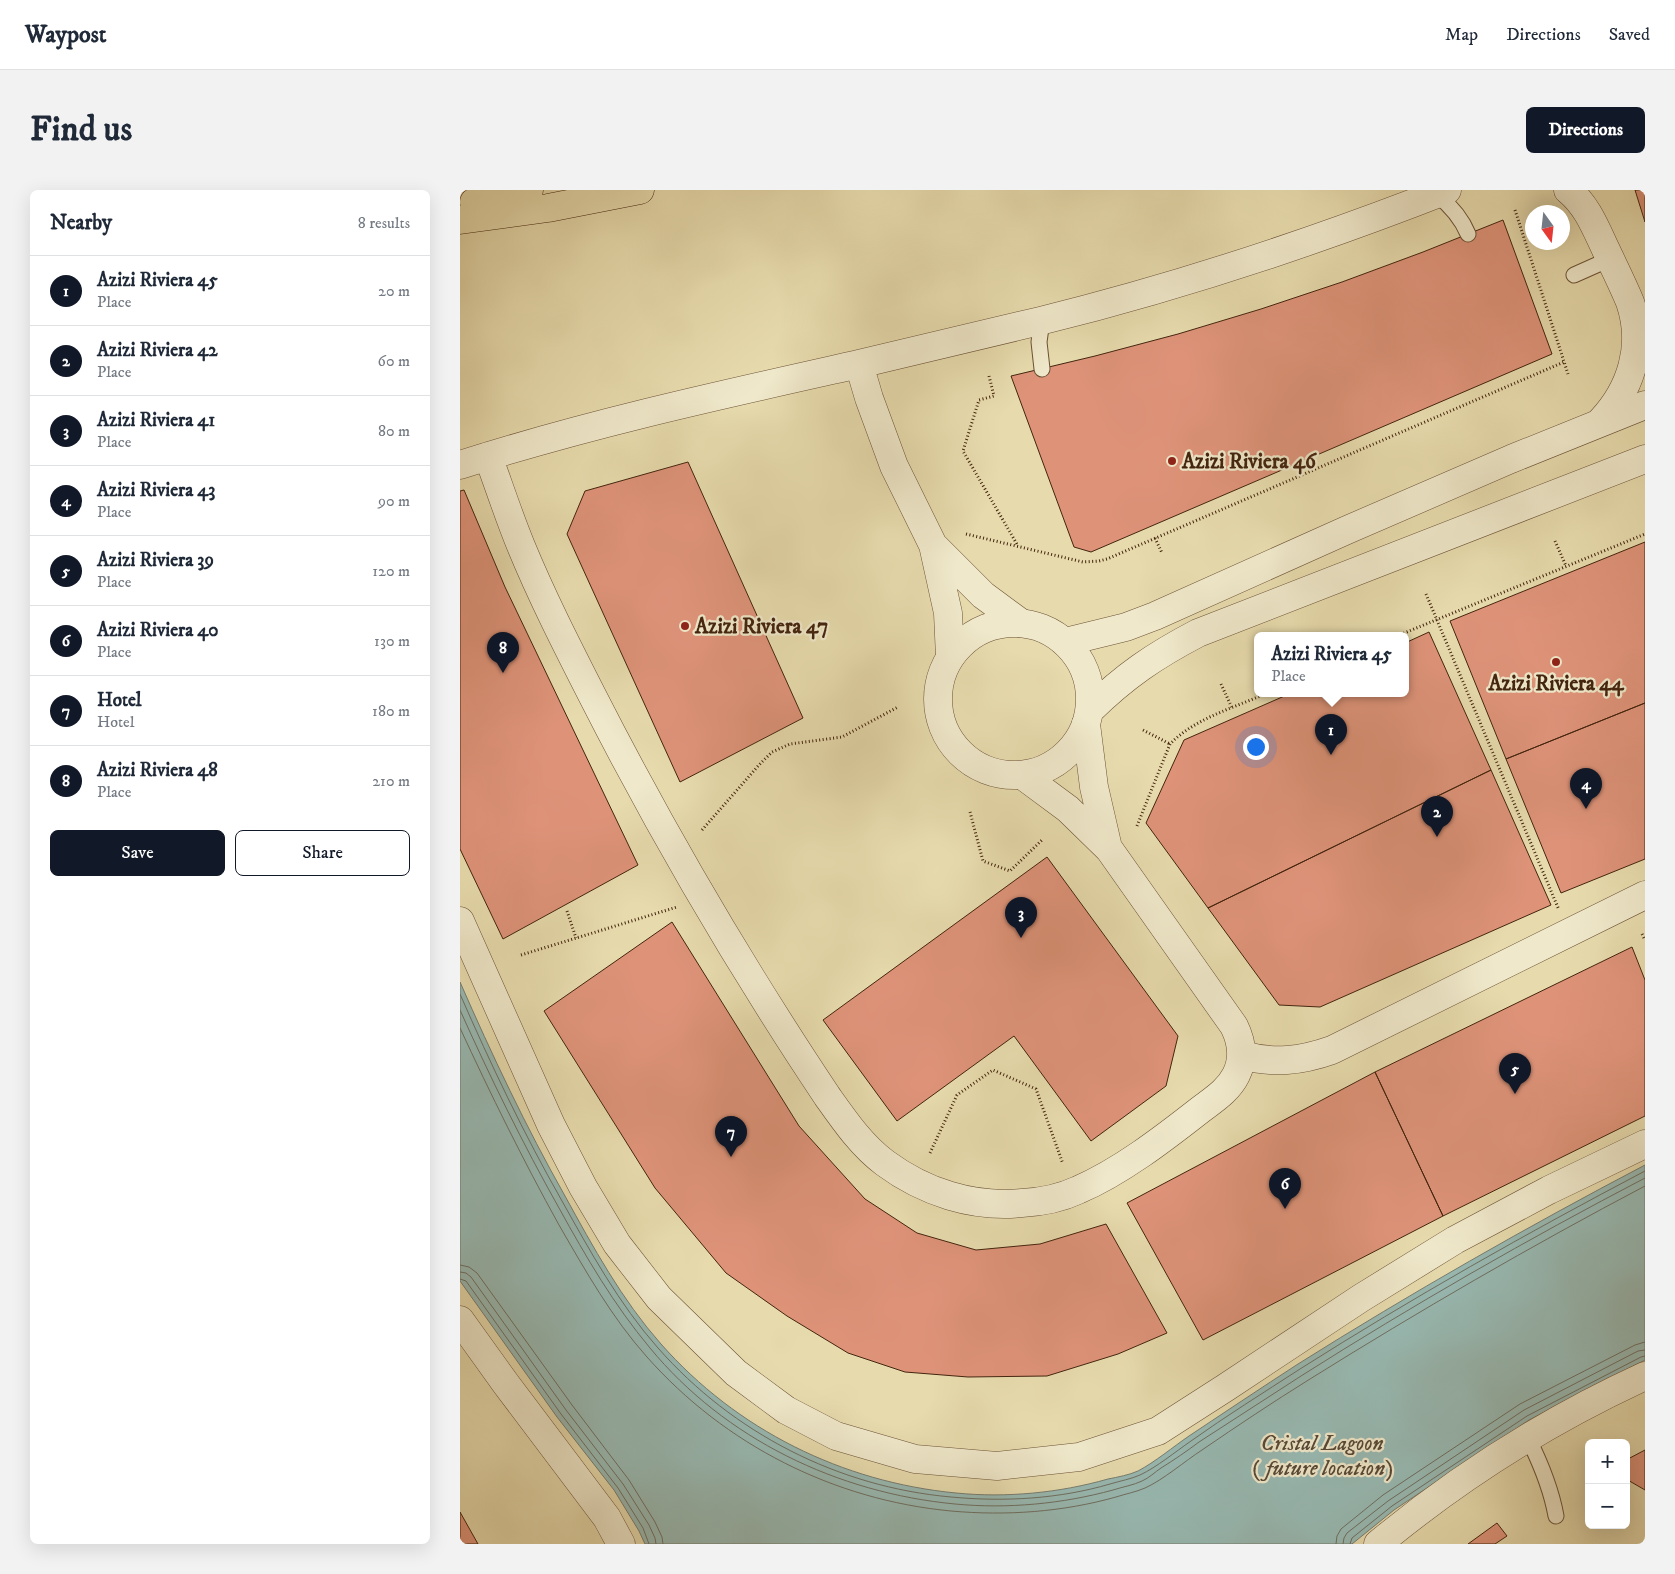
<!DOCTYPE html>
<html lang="en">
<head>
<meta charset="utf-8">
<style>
	body { margin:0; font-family:"IM FELL DW Pica",serif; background:#f2f2f3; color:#1f2937 }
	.controls { position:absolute; right:15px; bottom:15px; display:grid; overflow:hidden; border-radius:8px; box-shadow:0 5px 20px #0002 }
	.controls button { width:45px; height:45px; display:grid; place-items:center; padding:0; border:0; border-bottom:1px solid #e0e1e3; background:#fff; color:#1f2937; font:25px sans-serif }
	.compass { position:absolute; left:1065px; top:15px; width:45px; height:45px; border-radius:50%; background:#fff; box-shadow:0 5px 20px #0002; rotate:165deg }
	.you { position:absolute; left:795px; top:556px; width:18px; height:18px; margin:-12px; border:4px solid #fff; border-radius:50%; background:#1a73e8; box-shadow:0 0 0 8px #1a73e833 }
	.badge { display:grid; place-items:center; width:32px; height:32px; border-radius:50%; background:#111827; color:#fff; font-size:16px; font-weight:700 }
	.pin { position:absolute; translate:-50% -41px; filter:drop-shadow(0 1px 2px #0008) }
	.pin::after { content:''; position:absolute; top:26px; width:18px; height:15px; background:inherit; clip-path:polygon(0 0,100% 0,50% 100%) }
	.popup { position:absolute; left:794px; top:442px; width:155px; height:65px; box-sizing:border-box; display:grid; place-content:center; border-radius:8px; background:#fff; filter:drop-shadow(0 1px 4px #0005); font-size:16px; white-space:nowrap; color:#747a83 }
	.popup b { font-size:19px; color:#1f2937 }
	.popup::after { content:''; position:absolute; left:50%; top:100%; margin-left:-10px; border:10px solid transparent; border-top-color:#fff }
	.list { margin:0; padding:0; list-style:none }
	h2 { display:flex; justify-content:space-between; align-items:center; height:65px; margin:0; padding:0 20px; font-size:21px }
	h2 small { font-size:16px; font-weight:400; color:#747a83 }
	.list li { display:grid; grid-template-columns:32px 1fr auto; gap:15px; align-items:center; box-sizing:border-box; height:70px; padding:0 20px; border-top:1px solid #e0e1e3 }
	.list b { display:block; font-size:19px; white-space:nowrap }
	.list p { margin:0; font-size:16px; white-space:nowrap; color:#747a83 }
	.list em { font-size:16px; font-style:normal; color:#747a83 }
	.actions { display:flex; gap:10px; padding:15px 20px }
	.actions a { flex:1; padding:11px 0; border:1px solid #111827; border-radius:8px; text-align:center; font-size:18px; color:#111827 }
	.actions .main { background:#111827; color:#fff }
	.map { position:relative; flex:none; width:1185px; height:1354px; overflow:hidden; border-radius:8px }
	header { display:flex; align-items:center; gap:30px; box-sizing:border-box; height:70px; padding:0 25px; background:#fff; border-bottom:1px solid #e0e1e3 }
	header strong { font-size:24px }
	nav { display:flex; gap:28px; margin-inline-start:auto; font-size:18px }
	.intro { display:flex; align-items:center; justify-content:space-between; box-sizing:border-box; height:120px; padding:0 30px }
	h1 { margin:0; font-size:35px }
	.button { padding:12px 22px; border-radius:8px; background:#111827; color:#fff; font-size:18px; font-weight:700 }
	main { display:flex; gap:30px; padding:0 30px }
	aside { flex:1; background:#fff; border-radius:8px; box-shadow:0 5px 20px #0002 }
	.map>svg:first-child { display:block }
	.water { fill:#98b9b2; stroke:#767d70 }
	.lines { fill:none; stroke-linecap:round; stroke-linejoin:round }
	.shore { stroke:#6e6e60; stroke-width:1 }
	.building { fill:#de9379; stroke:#43240e }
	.service-casing { stroke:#6c5236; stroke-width:17 }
	.minor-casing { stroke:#6c5236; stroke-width:29 }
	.tertiary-casing { stroke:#6c5236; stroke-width:29 }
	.primary-casing { stroke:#43240e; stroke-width:29 }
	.path { stroke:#43240e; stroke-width:3; stroke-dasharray:1 2.5; stroke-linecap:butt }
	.service { stroke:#efe8ca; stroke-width:15 }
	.minor { stroke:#efe8ca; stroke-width:28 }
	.tertiary { stroke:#efe8ca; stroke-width:28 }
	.primary { stroke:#e7dbad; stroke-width:28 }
	.poi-dot { fill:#8f2418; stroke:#efe8ca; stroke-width:2 }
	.labels { text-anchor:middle; stroke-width:4.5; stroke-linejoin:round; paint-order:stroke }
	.poi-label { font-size:21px; font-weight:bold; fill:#43240e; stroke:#efe8ca; text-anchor:start }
	.water-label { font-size:22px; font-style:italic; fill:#584937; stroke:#efe8ca }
</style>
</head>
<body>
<header>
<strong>Waypost</strong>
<nav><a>Map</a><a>Directions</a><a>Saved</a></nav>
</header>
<div class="intro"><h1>Find us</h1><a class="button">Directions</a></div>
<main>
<aside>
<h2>Nearby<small>8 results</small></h2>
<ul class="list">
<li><span class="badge">1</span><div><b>Azizi Riviera 45</b><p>Place</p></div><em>20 m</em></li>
<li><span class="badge">2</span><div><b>Azizi Riviera 42</b><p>Place</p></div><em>60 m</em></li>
<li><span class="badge">3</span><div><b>Azizi Riviera 41</b><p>Place</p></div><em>80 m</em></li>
<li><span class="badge">4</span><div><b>Azizi Riviera 43</b><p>Place</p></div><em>90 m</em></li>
<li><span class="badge">5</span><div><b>Azizi Riviera 39</b><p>Place</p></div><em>120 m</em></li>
<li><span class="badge">6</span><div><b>Azizi Riviera 40</b><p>Place</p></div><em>130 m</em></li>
<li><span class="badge">7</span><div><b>Hotel</b><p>Hotel</p></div><em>180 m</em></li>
<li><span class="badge">8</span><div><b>Azizi Riviera 48</b><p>Place</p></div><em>210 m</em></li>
</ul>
<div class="actions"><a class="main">Save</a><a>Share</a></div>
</aside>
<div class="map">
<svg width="1185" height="1354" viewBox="0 0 1185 1354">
	<rect width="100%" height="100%" fill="#e7dbad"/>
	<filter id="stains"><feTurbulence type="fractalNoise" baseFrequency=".004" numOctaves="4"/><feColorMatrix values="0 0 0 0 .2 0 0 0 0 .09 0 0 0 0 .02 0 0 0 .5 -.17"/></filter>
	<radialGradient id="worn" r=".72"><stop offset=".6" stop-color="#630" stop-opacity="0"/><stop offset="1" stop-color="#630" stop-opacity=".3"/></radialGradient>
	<path class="water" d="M0,792c32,73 66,145 105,214 28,51 57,104 96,148 76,86 181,138 295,149 50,5 103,0 152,-14 10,-2 21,-4 30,-8 17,-9 35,-24 51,-35 36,-24 72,-48 109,-72 113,-71 229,-137 347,-199v195l-116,60 -135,90 -42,34h-707l-6,-13 -25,-41 -57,-73 -97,-136z"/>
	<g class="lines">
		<path class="shore" d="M0,804c31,71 64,140 102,207 28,50 57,103 96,147 75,85 180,139 293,149 53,5 108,2 159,-13 10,-3 21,-5 30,-9 17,-8 35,-23 51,-34 35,-25 72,-48 109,-72 112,-71 227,-136 345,-198
			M0,820c30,67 63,134 99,198 27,49 55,97 91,140 75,91 188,145 305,156 52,5 107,0 158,-14 9,-3 21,-5 29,-9 7,-3 13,-9 19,-13 13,-8 26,-17 38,-26 34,-22 68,-44 102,-66 112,-71 227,-137 344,-198
			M0,838c31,67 63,132 99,197 26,45 53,93 88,132 78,88 187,143 304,154 55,5 112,1 165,-14 9,-3 20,-5 29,-9 18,-8 40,-27 57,-38 35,-24 71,-48 108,-71 109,-68 221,-133 335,-193
			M0,1075l9,2 8,6 95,132 57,75 26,42 7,15 1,7
			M0,1082l6,1 5,4 95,133 57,74 26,41 6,13 1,6
			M0,1089l6,2 95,133 57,74 25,40 6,16
			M876,1354l1,-8 4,-7 42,-34 137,-91 115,-59 10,-3
			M883,1354l1,-6 3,-5 41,-32 136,-91 114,-59 7,-1
			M890,1354l2,-6 40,-32 135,-90 114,-59 4,-1"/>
	</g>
	<path class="building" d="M1175,0h10v32z
		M1043,30l49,134 -461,198 -17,-5 -63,-171 84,-20 83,-22 83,-25 81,-27 81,-30z
		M228,272l115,256 -123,64 -113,-248 18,-43z
		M4,300l41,97 133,278 -135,74 -43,-90v-358z
		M1185,352v161l-139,56 -56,-138z
		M969,442l62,138 -283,138 -62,-85 38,-83 105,-46h116v-51z
		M1185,513v156l-84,34 -55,-134z
		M1031,580l60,135 -231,102 -41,-2 -71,-97z
		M587,667l131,179 -12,50 -75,55 -77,-105 -117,85 -74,-101z
		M212,732l127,204 66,73 52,34 59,17 64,-6 66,-20 61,109 -49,21 -71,22 -79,1 -63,-5 -57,-19 -61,-37 -61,-43 -71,-85 -111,-177z
		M1172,757l13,33v136l-202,100 -68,-144z
		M915,882l68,144 -240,124 -76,-137z
		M1185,1260v40l-19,-11v-19z
		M0,1322l18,32h-18z
		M1037,1333l10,13 -12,8h-27z"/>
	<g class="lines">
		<g class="service-casing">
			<path id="service" d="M976,4c14,11 25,23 32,40
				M1114,85l36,-16
				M582,179l-3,-27 3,-22
				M1068,1248c13,26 23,50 28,78"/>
		</g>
		<g class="minor-casing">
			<path id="minor" d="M1108,0c19,15 28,39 38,60 8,17 17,35 24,52 15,44 1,87 -29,119
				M399,174l10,34 25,68 39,79 15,68 2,44
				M28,266c11,30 21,61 33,90 21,51 46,100 71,149 56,110 117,217 183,321 17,27 34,53 52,80 17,24 34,49 58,67 39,29 88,45 137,40 18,-1 39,-5 56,-13 42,-18 85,-51 122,-80 13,-10 28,-19 36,-35 8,-16 6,-33 -2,-49l-125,-177 -41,-40 -46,-34
				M0,275c131,-42 265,-71 399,-101 61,-14 121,-29 181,-43 138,-34 274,-79 407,-131
				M474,356l49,49 38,28
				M626,534l8,63 14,61
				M0,731l91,204 32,62 34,57 42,54 77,75 50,37 50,26 79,23 82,7 82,-9 79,-26 67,-43 136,-90 94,-58 94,-50 96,-46
				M782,865c31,9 59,6 90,-5l313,-155
				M0,1130l46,64 101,134 14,26
				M918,1354c81,-67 171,-124 267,-168"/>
		</g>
		<g class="tertiary-casing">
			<path id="tertiary" d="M478 509a76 76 0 1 1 152 0a76 76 0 1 1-152 0Z
				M605,452l61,-15 29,-11 192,-86 164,-71 134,-54
				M630,520c35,-34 64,-54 108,-77l447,-174"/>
		</g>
		<g class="primary-casing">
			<path id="primary" d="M14,12l55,-12
				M0,30l88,-12 92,-18"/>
		</g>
		<path class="path" d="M1055,20l53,164
			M529,186l5,20 -15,4 -16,51 55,95
			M506,344l117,28 16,-1 8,-2 457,-197
			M695,348l7,15
			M1095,351l11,25
			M966,404l133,316
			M937,446l248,-102
			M761,494l11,24
			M683,540l27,14
			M510,622l13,49 27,10 33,-32
			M677,636l33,-82c24,-25 63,-36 95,-50
			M242,640l57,-65 13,-13 18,-8 52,-7 56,-30
			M107,721l9,27
			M1182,744l3,6
			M61,765l156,-48
			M470,963l27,-58 36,-25 43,19 27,75"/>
		<use href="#service" class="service"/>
		<use href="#minor" class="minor"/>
		<use href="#tertiary" class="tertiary"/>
		<use href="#primary" class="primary"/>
	</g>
	<g class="poi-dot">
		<circle cx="712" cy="271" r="5"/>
		<circle cx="225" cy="436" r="5"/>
		<circle cx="1096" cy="472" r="5"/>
	</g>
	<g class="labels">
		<g class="poi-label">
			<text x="722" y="278">Azizi Riviera 46</text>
			<text x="235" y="443">Azizi Riviera 47</text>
			<text x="1096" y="500" text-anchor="middle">Azizi Riviera 44</text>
		</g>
		<g class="water-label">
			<text x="862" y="1260">Cristal Lagoon<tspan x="862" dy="25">(future location)</tspan></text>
		</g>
	</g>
	<rect width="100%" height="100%" filter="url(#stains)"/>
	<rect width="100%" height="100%" fill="url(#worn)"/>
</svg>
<div class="controls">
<button>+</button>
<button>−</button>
</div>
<svg class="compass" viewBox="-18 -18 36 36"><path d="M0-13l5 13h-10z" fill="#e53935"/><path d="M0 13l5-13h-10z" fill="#747a83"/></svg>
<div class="you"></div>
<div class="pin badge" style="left:871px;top:565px">1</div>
<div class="popup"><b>Azizi Riviera 45</b>Place</div>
<div class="pin badge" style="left:977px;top:647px">2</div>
<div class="pin badge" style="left:561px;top:748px">3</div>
<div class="pin badge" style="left:1126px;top:619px">4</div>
<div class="pin badge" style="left:1055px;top:904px">5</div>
<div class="pin badge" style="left:825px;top:1019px">6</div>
<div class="pin badge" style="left:271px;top:967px">7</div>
<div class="pin badge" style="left:43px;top:483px">8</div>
</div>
</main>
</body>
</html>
